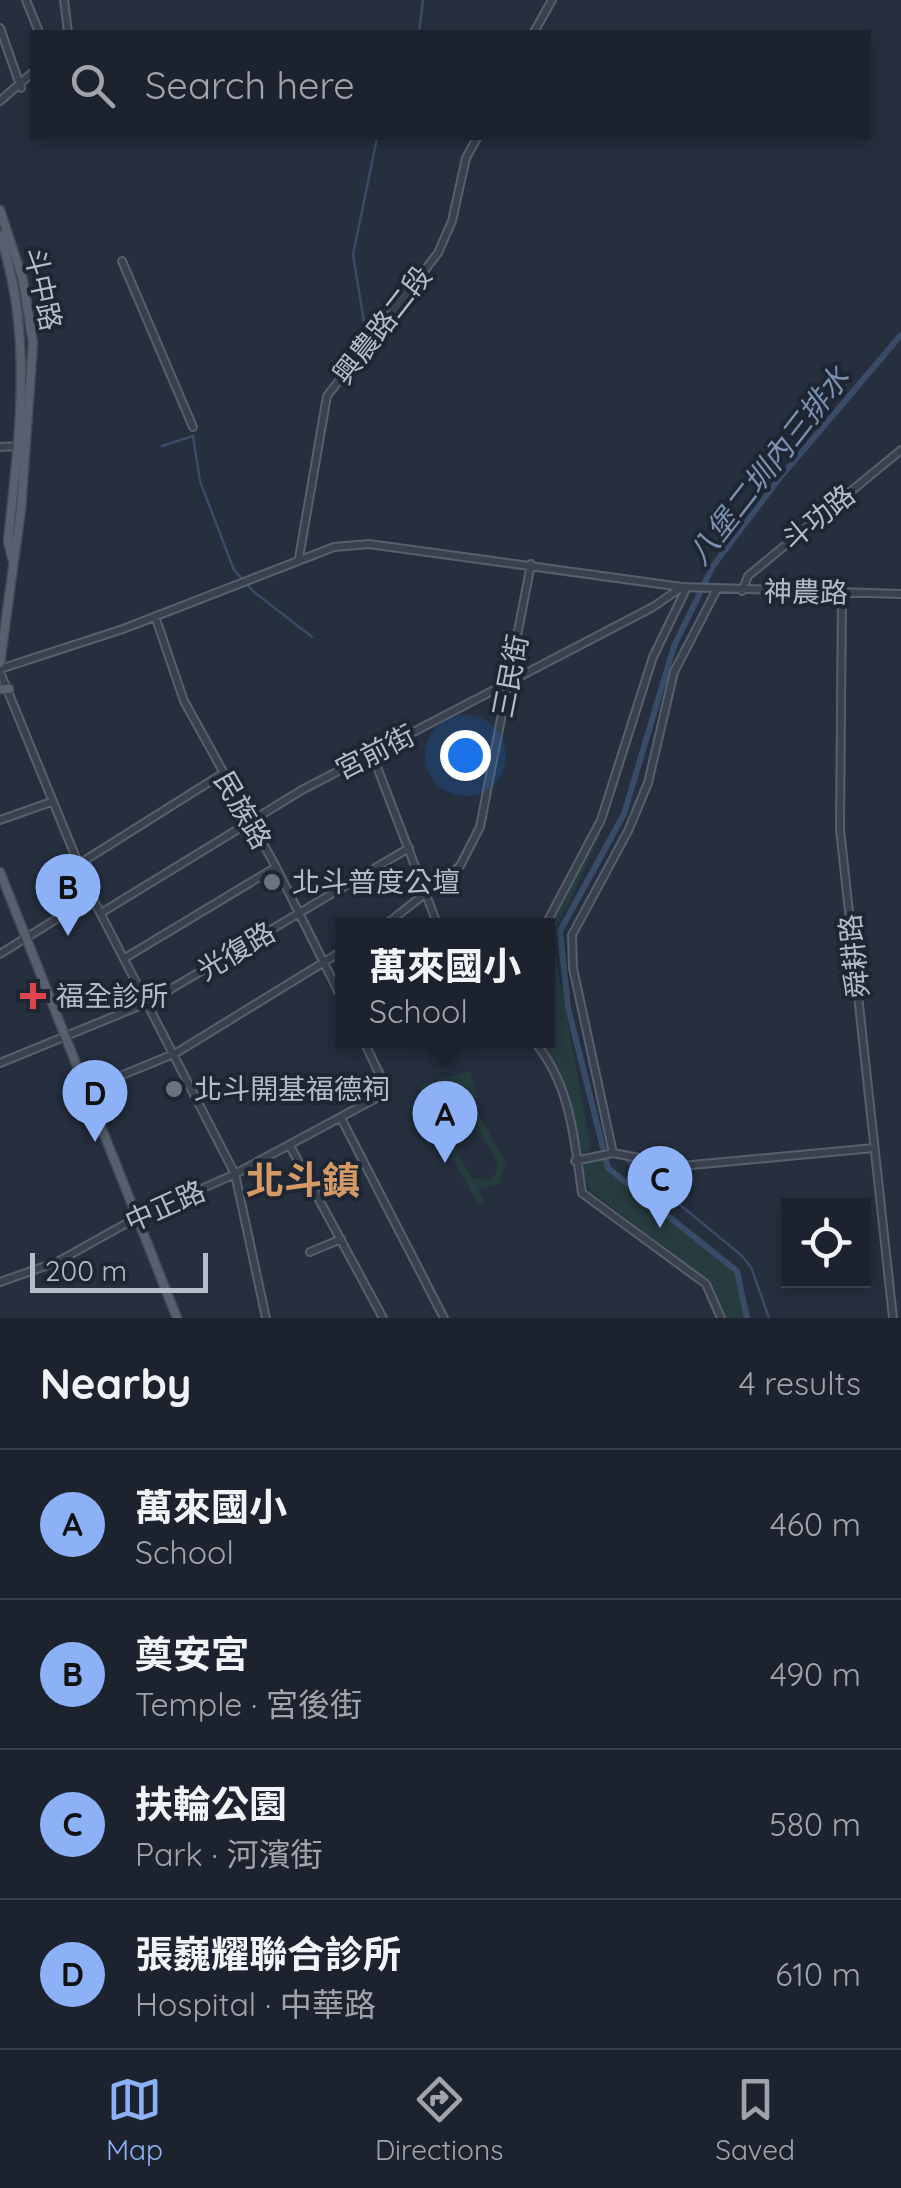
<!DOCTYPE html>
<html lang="en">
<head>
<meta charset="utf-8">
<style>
	body { margin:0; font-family:Quicksand,"Noto Sans TC",sans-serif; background:#292f3a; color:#f1f3f6 }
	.controls { position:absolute; right:30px; bottom:30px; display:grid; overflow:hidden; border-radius:0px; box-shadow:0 5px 15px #0003 }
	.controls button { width:90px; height:90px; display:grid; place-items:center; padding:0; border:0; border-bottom:2px solid #3a404a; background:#1c232e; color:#f1f3f6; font:50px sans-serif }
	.scale { position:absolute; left:30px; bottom:25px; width:178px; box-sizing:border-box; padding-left:10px; border:5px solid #b5bcc9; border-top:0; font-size:28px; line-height:35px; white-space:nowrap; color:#b5bcc9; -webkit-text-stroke:8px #1e2633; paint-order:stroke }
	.you { position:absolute; left:465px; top:755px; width:35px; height:35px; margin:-25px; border:8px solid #fff; border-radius:50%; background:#1a73e8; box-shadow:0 0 0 15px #1a73e833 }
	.badge { display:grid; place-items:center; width:65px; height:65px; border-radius:50%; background:#8cb1f7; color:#111; font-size:32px; font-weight:700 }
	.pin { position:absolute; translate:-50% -82px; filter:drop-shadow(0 2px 5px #0008) }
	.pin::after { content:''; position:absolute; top:52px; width:35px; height:30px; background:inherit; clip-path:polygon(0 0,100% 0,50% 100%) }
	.popup { position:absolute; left:335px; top:918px; width:220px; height:130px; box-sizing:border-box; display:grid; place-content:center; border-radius:0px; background:#1c232e; filter:drop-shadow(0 2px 8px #0005); font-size:32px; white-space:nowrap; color:#a0a4aa }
	.popup b { font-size:38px; color:#f1f3f6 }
	.popup::after { content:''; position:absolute; left:50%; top:100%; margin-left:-20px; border:20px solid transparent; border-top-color:#1c232e }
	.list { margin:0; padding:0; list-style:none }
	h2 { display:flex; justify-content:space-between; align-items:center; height:130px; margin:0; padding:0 40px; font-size:42px }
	h2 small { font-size:32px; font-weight:400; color:#a0a4aa }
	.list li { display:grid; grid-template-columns:65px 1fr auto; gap:30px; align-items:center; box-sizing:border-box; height:150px; padding:0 40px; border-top:2px solid #3a404a }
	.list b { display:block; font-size:38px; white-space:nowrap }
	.list p { margin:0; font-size:32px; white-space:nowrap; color:#a0a4aa }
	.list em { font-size:32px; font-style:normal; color:#a0a4aa }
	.icon { flex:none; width:55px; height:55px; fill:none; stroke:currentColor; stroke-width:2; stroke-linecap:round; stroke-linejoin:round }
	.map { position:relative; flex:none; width:901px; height:1318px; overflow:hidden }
	.search { position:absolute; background:#1c232e; box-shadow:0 5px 15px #0003; left:30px; right:30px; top:30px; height:110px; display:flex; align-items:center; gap:25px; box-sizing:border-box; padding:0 35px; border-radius:0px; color:#a0a4aa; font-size:38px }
	.sheet { height:730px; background:#1c232e }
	nav { display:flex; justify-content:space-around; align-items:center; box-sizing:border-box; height:140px; border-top:2px solid #3a404a; background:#1c232e; font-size:28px; color:#a0a4aa }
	nav a { display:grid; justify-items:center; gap:5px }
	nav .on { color:#8cb1f7 }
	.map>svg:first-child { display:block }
	.green { fill:#273c3f; fill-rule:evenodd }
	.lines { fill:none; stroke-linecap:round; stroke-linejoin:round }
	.stream { stroke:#3a4b67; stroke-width:2.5 }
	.canal { stroke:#3a4b67; stroke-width:6 }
	.minor-casing { stroke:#575f6c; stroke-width:10 }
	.major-casing { stroke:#424a57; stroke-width:11 }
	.minor { stroke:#39414e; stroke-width:6 }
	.major { stroke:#57606e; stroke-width:8 }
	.worship-dot { fill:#6b7280; stroke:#1e2633; stroke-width:4 }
	.health-dot { fill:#e0444e; stroke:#1e2633; stroke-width:4 }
	.labels { text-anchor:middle; stroke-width:8; stroke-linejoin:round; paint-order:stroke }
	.street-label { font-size:28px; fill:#b5bcc9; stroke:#1e2633 }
	.poi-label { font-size:28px; fill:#b5bcc9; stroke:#1e2633; text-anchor:start }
	.water-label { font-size:30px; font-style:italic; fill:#7c91b1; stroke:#1e2633 }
	.district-label { font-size:38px; font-weight:bold; fill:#d49965; stroke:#1e2633 }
</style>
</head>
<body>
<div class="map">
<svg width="901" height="1318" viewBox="0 0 901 1318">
	<rect width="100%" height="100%" fill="#252f3e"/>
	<path class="green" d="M596,834l4,2 -48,103 39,209 -11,9 -10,-61 -34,-55 12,-1v-114z
		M470,1071l8,26 -43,15 5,9 20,-12 18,4 28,50 -7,21 -21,5 7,14 -7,2 -48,-89 4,-4 -8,2 -6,-29zM464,1114l9,3 24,46 -1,11 -12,7 -12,-3 -24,-42 1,-15z
		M605,1154l3,14 14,12 115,91 10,47h-24l-16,-39 -118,-89 -9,-31z"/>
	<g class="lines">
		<path class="stream" d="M419,32l4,-32
			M366,334l-13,-79 24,-117
			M162,446l31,-10 7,45 34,89 20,22 58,45
			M627,1161l114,94 10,12 18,51"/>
		<path class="canal" d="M747,1318l-10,-47 -129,-103 -40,-160 -8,-77 64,-117 50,-168 39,-80 65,-86 123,-145"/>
		<g class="minor-casing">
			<path id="minor" d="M26,0l13,32
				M64,0l4,32
				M0,28l21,60
				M534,32l18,-32
				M0,101l32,-28
				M122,261l71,166
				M0,447l19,-1
				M299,558l28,-162 111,-143 14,-32 14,-63 11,-20
				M742,591l6,-15 153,-126
				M842,593l-2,236 53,489
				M155,616l29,85 92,166 66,132
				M0,669l123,-40 211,-82 35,-3 313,43
				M0,672l92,225 143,277 31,144
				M372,754l66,172
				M0,820l51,-18
				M79,864l143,-90
				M101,913l201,-123 351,-183 29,-20 219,7
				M384,926l76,-60 20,-39 51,-263
				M545,926l56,-106 52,-163 34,-70
				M0,954l92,-57
				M125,958l151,-91
				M533,1040c38,44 41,98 49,153l124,91 15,34
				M0,1063l149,-61 260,-154
				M86,1090l90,-37 166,-102
				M341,1118l103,200
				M290,1146l93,172
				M613,1153l-40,-185 -1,-33 56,-104 20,-48 26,-111 43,-83
				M575,1161l38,-8 68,13 193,-18
				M310,1252l31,-13
				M0,1282l57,-20 79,-44 99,-44 145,-78 2,-17 -19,-39"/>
		</g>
		<g class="major-casing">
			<path id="major" d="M0,210l23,70 10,63 -12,166 -21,154
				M0,235c34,102 19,202 8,306l4,17
				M0,689h9
				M0,872l177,446"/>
		</g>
		<use href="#minor" class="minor"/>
		<use href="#major" class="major"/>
	</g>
	<g class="worship-dot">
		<circle cx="272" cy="882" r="10"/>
		<circle cx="174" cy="1089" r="10"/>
	</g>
	<path class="health-dot" d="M28 981h10v10h10v10h-10v10h-10v-10h-10v-10h10z"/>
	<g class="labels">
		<g class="street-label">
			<text transform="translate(43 289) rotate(78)" y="10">斗中路</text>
			<text transform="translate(382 325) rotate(-52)" y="10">興農路二段</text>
			<text transform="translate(818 517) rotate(-39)" y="10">斗功路</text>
			<text transform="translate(806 592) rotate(1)" y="10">神農路</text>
			<text transform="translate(510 676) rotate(-79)" y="10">三民街</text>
			<text transform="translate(375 752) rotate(-27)" y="10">宮前街</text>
			<text transform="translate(243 810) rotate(60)" y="10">民族路</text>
			<text transform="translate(236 951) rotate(-31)" y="10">光復路</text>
			<text transform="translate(854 956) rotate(-96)" y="10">舜耕路</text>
			<text transform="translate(165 1206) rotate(-24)" y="10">中正路</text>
		</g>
		<g class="poi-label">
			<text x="292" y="892">北斗普度公壇</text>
			<text x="56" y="1006">福全診所</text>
			<text x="194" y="1099">北斗開基福德祠</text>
		</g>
		<g class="water-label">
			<text transform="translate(769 466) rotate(-52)" y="10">八堡二圳內三排水</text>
		</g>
		<g class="district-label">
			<text x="303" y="1194">北斗鎮</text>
		</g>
	</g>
</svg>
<div class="controls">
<button><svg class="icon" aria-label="locate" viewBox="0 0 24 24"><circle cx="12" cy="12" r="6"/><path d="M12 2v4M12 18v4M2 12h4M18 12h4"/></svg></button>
</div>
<div class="scale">200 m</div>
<div class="you"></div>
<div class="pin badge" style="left:445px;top:1163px">A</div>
<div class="popup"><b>萬來國小</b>School</div>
<div class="pin badge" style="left:68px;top:936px">B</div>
<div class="pin badge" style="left:660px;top:1228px">C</div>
<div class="pin badge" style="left:95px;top:1142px">D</div>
<div class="search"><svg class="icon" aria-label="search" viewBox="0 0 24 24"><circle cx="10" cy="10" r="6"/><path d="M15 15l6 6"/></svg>Search here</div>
</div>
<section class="sheet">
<h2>Nearby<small>4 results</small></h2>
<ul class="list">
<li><span class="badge">A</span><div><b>萬來國小</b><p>School</p></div><em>460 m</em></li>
<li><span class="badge">B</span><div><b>奠安宮</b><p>Temple · 宮後街</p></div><em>490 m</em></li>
<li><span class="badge">C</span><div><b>扶輪公園</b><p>Park · 河濱街</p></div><em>580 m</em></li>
<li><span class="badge">D</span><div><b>張巍耀聯合診所</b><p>Hospital · 中華路</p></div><em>610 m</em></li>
</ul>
</section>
<nav>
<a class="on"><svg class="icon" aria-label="map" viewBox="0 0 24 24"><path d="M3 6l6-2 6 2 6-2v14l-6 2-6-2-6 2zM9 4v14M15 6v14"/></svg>Map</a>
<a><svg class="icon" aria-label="directions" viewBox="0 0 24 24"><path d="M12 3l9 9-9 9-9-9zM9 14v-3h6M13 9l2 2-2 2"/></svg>Directions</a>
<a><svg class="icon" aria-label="saved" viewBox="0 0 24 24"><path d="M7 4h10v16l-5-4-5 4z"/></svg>Saved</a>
</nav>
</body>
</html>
